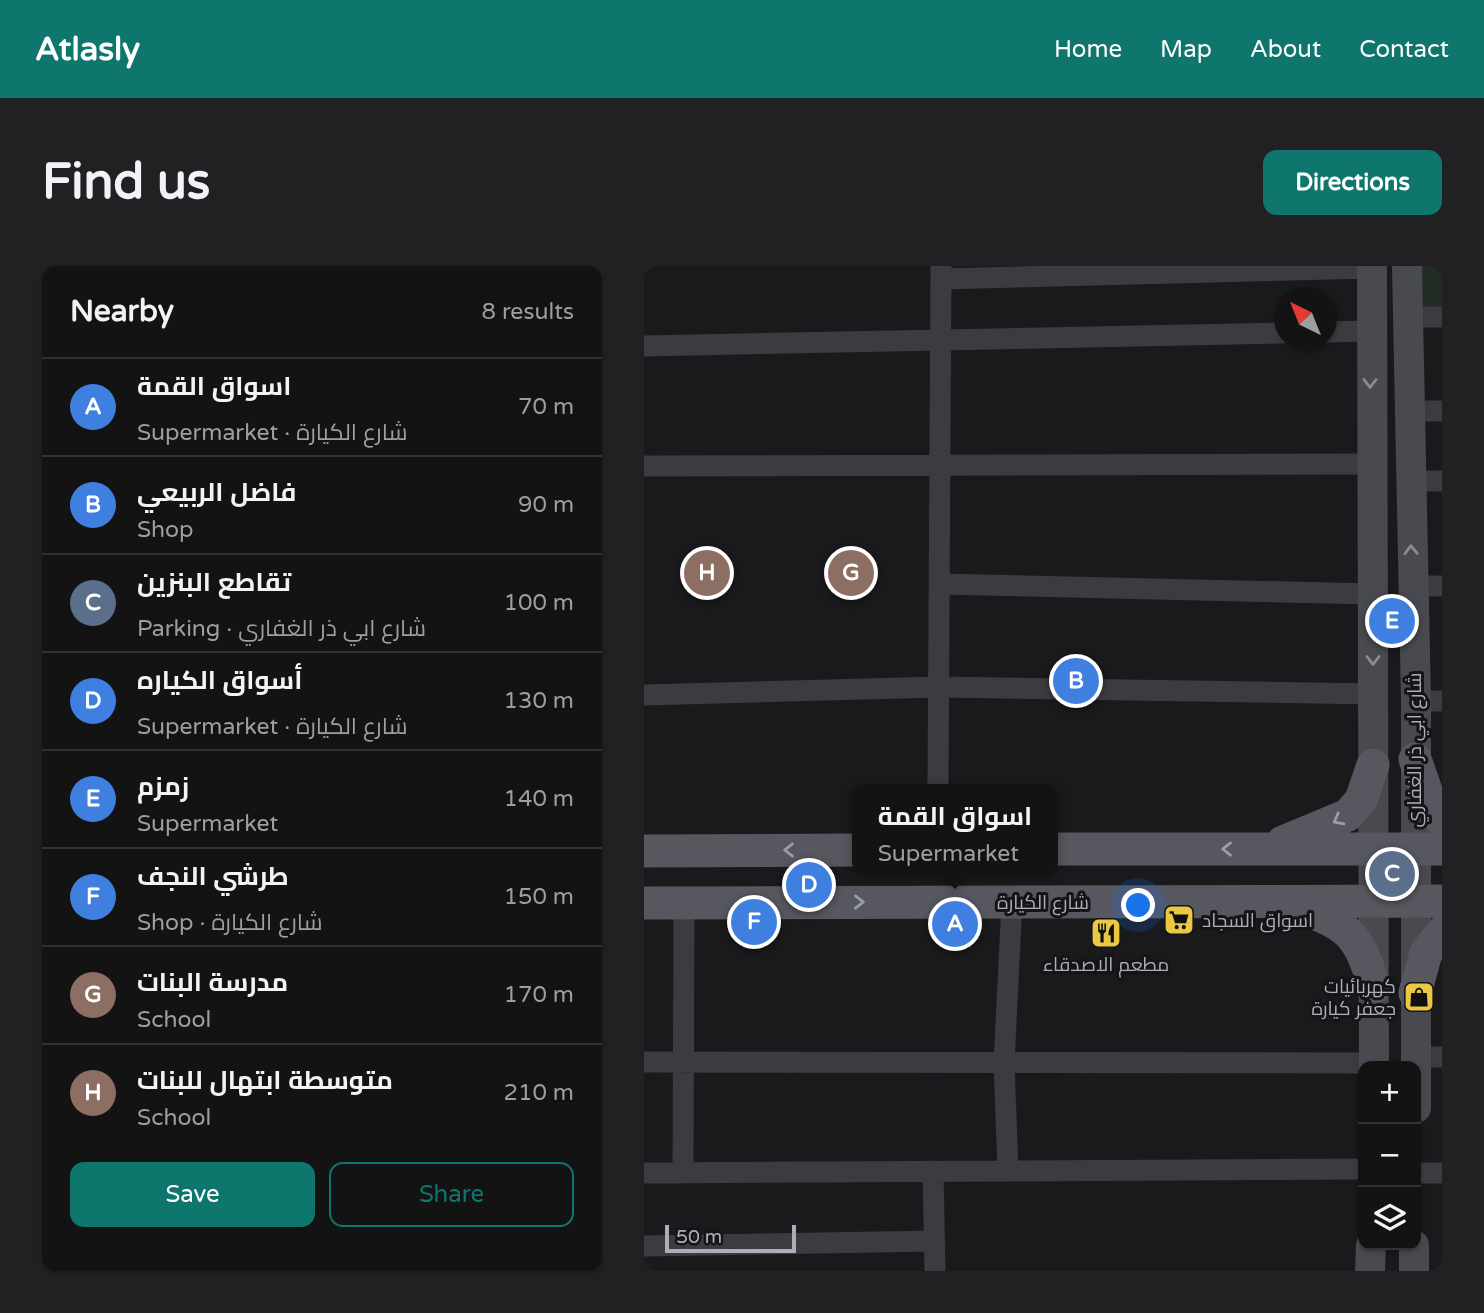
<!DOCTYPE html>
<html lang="en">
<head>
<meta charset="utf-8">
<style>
	body { margin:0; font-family:"Varela Round",Cairo,sans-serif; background:#212022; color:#f1f3f6 }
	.controls { position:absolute; right:21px; bottom:21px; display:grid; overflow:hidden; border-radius:14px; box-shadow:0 2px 5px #0004 }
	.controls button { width:63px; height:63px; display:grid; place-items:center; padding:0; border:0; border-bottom:2px solid #333234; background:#141314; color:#f1f3f6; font:35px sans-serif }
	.compass { position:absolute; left:630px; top:21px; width:63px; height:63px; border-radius:50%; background:#141314; box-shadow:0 2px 5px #0004; rotate:317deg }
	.scale { position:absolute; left:21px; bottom:18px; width:131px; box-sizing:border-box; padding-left:7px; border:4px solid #acafba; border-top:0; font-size:19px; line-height:24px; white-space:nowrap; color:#acafba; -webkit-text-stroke:5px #151417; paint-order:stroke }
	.you { position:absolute; left:495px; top:640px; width:24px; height:24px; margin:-18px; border:5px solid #fff; border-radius:50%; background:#1a73e8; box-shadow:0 0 0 10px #1a73e833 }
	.badge { display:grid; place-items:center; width:46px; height:46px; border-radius:50%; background:#0f766e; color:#fff; font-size:23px; font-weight:700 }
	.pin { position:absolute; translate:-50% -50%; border:4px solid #fff; box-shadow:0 2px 7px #0006 }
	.popup { position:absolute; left:208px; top:518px; width:206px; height:91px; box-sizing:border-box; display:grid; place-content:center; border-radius:14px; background:#141314; filter:drop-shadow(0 2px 5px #0005); font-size:23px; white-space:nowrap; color:#9d9ea0 }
	.popup b { font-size:26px; color:#f1f3f6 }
	.popup::after { content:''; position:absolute; left:50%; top:100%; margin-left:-14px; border:14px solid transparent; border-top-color:#141314 }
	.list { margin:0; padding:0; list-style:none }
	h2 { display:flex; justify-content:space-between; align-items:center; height:91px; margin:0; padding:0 28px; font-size:30px }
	h2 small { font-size:23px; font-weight:400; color:#9d9ea0 }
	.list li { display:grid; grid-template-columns:46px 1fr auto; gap:21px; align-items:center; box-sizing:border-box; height:98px; padding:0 28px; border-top:2px solid #333234 }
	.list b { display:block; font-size:26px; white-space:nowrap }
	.list p { margin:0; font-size:23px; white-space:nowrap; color:#9d9ea0 }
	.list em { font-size:23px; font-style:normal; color:#9d9ea0 }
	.actions { display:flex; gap:14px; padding:21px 28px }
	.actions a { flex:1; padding:16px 0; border:2px solid #0f766e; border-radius:14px; text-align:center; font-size:24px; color:#0f766e }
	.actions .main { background:#0f766e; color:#fff }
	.icon { flex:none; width:38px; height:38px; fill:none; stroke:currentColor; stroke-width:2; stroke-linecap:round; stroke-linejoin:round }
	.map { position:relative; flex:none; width:798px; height:1005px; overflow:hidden; border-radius:14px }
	header { display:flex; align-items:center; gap:42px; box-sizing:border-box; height:98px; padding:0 35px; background:#0f766e; color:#fff }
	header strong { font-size:33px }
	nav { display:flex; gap:38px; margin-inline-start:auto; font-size:24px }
	.intro { display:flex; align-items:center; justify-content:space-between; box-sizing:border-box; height:168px; padding:0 42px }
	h1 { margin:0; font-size:49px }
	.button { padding:18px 32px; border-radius:14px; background:#0f766e; color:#fff; font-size:24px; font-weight:700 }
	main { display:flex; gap:42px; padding:0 42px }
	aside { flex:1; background:#141314; border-radius:14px; box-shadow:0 2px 5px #0004 }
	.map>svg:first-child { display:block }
	.green { fill:#232b25 }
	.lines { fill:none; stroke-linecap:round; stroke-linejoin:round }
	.street { stroke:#3b3b40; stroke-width:21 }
	.secondary { stroke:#494950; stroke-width:30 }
	.primary { stroke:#57575f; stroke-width:33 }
	.oneway { stroke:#898b95 }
	.oneway2 { stroke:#9b9da8 }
	.labels { text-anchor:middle; stroke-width:6; stroke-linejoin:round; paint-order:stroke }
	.street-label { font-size:19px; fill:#acafba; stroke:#151417 }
	.poi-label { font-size:19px; fill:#acafba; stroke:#151417; text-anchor:start }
</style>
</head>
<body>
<header>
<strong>Atlasly</strong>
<nav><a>Home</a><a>Map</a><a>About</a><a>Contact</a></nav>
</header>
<div class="intro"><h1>Find us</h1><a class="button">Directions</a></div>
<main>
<aside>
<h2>Nearby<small>8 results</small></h2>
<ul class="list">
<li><span class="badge" style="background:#3f7fe0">A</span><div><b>اسواق القمة</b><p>Supermarket · شارع الكيارة</p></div><em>70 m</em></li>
<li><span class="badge" style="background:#3f7fe0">B</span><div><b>فاضل الربيعي</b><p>Shop</p></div><em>90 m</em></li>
<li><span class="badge" style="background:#5c6f8a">C</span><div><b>تقاطع البنزين</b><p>Parking · شارع ابي ذر الغفاري</p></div><em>100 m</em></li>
<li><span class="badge" style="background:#3f7fe0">D</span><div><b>أسواق الكياره</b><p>Supermarket · شارع الكيارة</p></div><em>130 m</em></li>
<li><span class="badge" style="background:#3f7fe0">E</span><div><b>زمزم</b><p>Supermarket</p></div><em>140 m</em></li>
<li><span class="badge" style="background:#3f7fe0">F</span><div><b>طرشي النجف</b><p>Shop · شارع الكيارة</p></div><em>150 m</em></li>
<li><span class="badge" style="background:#8d6e63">G</span><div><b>مدرسة البنات</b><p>School</p></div><em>170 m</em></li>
<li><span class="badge" style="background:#8d6e63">H</span><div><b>متوسطة ابتهال للبنات</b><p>School</p></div><em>210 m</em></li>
</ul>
<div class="actions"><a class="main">Save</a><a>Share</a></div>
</aside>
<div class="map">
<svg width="798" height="1005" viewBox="0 0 798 1005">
	<rect width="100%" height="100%" fill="#1a191b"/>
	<path class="green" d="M771,0h27v53h-28z"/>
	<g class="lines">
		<path class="street" d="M297,13l431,-11
			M764,51h34
			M682,66l44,-1
			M0,80l640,-13
			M765,145h33
			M0,200l727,-2
			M765,215h33
			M295,318l434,10
			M769,320h29
			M0,429l295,-8 434,7
			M772,435h26
			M294,523l3,-523
			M772,791h26
			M0,796l730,1
			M289,905l2,100
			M364,905l-4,-108 8,-161
			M0,907l719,-4
			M39,907l1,-270
			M772,907h26
			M0,980l291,-5"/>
		<path class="secondary" d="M728,0l2,800
			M763,0l9,435v407
			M726,1005l1,-26
			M770,1005v-26"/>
		<path class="primary" d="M771,493l17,49 10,12
			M639,576l65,-27 13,-15 12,-35
			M409,583h389
			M0,585l213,-1
			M0,637l798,-2
			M652,641c52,16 64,29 78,80
			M771,727l11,-40 16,-21"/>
	</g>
	<defs><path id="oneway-chevron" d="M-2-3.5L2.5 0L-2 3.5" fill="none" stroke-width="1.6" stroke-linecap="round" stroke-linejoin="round" transform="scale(1.75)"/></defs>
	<g class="oneway">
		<use href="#oneway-chevron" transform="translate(726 117) rotate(90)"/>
		<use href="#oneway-chevron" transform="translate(767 284) rotate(-92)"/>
		<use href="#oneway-chevron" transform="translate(729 394) rotate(90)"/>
	</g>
	<g class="oneway2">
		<use href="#oneway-chevron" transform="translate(694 554) rotate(152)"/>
		<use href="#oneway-chevron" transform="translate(583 583) rotate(180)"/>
		<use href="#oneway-chevron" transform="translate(145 584) rotate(180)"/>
		<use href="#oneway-chevron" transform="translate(215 636)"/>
	</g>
	<defs>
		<g id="supermarket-square" transform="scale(1.575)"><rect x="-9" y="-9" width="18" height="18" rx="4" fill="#eac842" stroke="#151417"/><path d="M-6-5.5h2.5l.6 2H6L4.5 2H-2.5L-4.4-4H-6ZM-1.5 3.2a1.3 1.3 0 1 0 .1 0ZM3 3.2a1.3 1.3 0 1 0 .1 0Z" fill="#111"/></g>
		<g id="restaurant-square" transform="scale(1.575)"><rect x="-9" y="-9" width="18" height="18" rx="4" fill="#eac842" stroke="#151417"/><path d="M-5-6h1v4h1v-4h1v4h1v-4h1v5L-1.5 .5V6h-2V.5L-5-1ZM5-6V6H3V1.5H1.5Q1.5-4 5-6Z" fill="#111"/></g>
		<g id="shop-square" transform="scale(1.575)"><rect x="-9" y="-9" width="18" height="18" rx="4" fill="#eac842" stroke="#151417"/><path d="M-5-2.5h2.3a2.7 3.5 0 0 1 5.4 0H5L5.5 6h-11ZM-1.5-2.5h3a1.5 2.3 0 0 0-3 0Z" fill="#111"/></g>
	</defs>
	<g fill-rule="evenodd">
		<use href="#supermarket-square" x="535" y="654"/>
		<use href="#restaurant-square" x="462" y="667"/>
		<use href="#shop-square" x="775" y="731"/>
	</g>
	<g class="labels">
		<g class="street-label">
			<text transform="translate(770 484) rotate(-90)" y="7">شارع ابي ذر الغفاري</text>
			<text x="399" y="643">شارع الكيارة</text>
		</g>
		<g class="poi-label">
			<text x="558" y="661">اسواق السجاد</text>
			<text x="462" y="705" text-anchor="middle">مطعم الاصدقاء</text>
			<text x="752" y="727" text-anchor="end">كهربائيات<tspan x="752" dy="22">جعفر كيارة</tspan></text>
		</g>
	</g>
</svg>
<div class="controls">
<button>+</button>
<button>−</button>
<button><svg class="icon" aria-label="layers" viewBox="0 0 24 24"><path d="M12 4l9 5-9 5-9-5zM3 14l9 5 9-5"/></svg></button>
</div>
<svg class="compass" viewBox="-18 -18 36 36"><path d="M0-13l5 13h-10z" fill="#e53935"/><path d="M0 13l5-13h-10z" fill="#9d9ea0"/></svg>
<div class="scale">50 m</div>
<div class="you"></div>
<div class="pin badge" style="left:311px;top:658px;background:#3f7fe0">A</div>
<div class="popup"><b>اسواق القمة</b>Supermarket</div>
<div class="pin badge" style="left:432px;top:415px;background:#3f7fe0">B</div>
<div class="pin badge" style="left:748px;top:608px;background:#5c6f8a">C</div>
<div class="pin badge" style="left:165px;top:619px;background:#3f7fe0">D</div>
<div class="pin badge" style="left:748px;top:355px;background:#3f7fe0">E</div>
<div class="pin badge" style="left:110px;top:656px;background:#3f7fe0">F</div>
<div class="pin badge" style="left:207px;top:307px;background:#8d6e63">G</div>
<div class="pin badge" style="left:63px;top:307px;background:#8d6e63">H</div>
</div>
</main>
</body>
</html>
